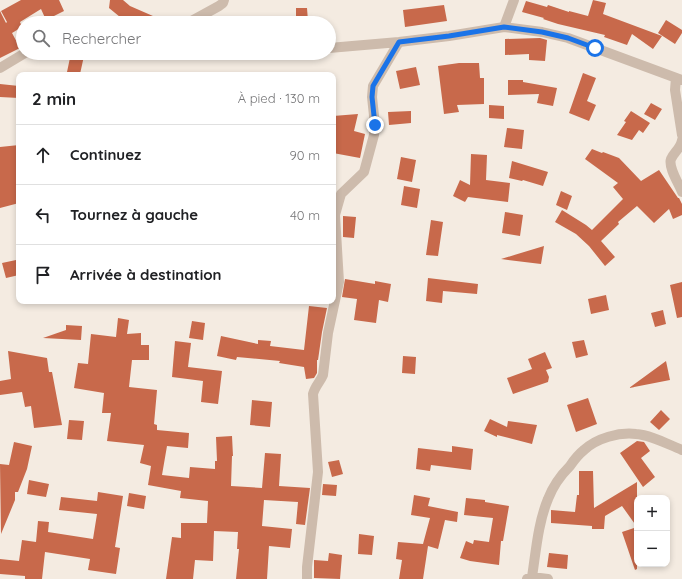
<!DOCTYPE html>
<html lang="fr">
<head>
<meta charset="utf-8">
<style>
	body { margin:0; font-family:Quicksand,sans-serif; background:#f6f6f6; color:#202124 }
	.controls { position:absolute; right:12px; bottom:12px; display:grid; overflow:hidden; border-radius:8px; box-shadow:0 2px 6px #0003 }
	.controls button { width:36px; height:36px; display:grid; place-items:center; padding:0; border:0; border-bottom:1px solid #e0e0e0; background:#fff; color:#202124; font:20px sans-serif }
	.stop { position:absolute; width:12px; height:12px; margin:-9px; border:3px solid #1a73e8; border-radius:50%; background:#fff }
	.stop.end { background:#1a73e8; border-color:#fff; box-shadow:0 1px 4px #0008 }
	.list { margin:0; padding:0; list-style:none }
	h2 { display:flex; justify-content:space-between; align-items:center; height:52px; margin:0; padding:0 16px; font-size:17px }
	h2 small { font-size:13px; font-weight:400; color:#757577 }
	.list li { display:grid; grid-template-columns:26px 1fr auto; gap:12px; align-items:center; box-sizing:border-box; height:60px; padding:0 16px; border-top:1px solid #e0e0e0 }
	.list b { display:block; font-size:15px; white-space:nowrap }
	.list em { font-size:13px; font-style:normal; color:#757577 }
	.icon { flex:none; width:22px; height:22px; fill:none; stroke:currentColor; stroke-width:2; stroke-linecap:round; stroke-linejoin:round }
	.map { position:relative; flex:none; width:682px; height:579px; overflow:hidden }
	.search { position:absolute; background:#fff; box-shadow:0 2px 6px #0003; left:16px; top:16px; width:320px; height:44px; display:flex; align-items:center; gap:10px; box-sizing:border-box; padding:0 14px; border-radius:22px; color:#757577; font-size:15px }
	.panel { position:absolute; background:#fff; box-shadow:0 2px 6px #0003; left:16px; top:72px; width:320px; height:232px; border-radius:8px }
	.map>svg:first-child { display:block }
	.building { fill:#c8694b }
	.lines { fill:none; stroke-linecap:round; stroke-linejoin:round }
	.minor { stroke:#cdbbac; stroke-width:10 }
	.route { stroke:#1a73e8; stroke-width:5 }
</style>
</head>
<body>
<div class="map">
<svg width="682" height="579" viewBox="0 0 682 579">
	<rect width="100%" height="100%" fill="#f4ebe1"/>
	<path class="building" d="M21,0h38l5,11 -18,9 -5,-11 -21,13 2,5 -10,6 8,15 -20,10v-47l6,12 1,-1 -6,-11z
		M110,0h13l7,6 39,17h-35l-14,-6 -11,-9z
		M593,0l13,3 -3,11 59,22 -9,13 -21,-15 -5,11 -23,-8 1,-2 -47,-11 -15,-5 1,-1 -22,-6 4,-11 21,6 1,-2 21,7v-1l19,5z
		M444,5l3,16 -42,6 -2,-17z
		M296,8h11l1,13h-12z
		M666,20l16,10v3l-7,11 -17,-11z
		M540,38l7,2 -2,21 -16,-1v-6l-24,1v-16z
		M71,53l13,3 -4,18 -13,-2z
		M459,63h20l1,15h4v26l-27,1 2,7 -15,2 -6,-48z
		M416,67l4,18 -20,4 -4,-18z
		M583,73l13,5 -9,23 9,4 -7,16 -20,-8z
		M508,80h15v2l34,6 -4,18 -16,-3 2,-9 -31,1z
		M0,84l19,2v12l-19,-1z
		M651,103l11,6 -7,11 -11,-6z
		M489,105l15,1v13l-15,-1z
		M411,111v12l-22,2 -1,-13z
		M631,111l19,12 -7,10 -4,-3 -7,10 -15,-5 9,-13 -2,-1z
		M358,114l-4,17 11,3 -5,24 -27,-5v-37z
		M507,128l17,2 -2,19 -18,-2z
		M19,145v58l-19,5v-61z
		M592,149l10,4 1,-1 16,6 22,23 18,-11 19,28h1l3,6v11l-9,4 -4,-10 -15,14 -17,-17 -19,16 1,2 -18,17 14,16 -10,9 -16,-20 -13,-12 -21,-12 7,-12 24,15 6,5 31,-31 -10,-12 5,-4 -33,-24z
		M471,154l16,1 -1,25 24,3 -2,19 -40,-5 -3,5 -12,-6 7,-16 10,5z
		M401,157l15,3 -4,22 -15,-3z
		M512,161l36,11 -5,14 -20,-6 -1,1 -13,-3z
		M404,186l16,3 -3,19 -16,-3z
		M561,191l11,5 -5,14 -11,-5z
		M505,212l18,3 -3,21 -18,-3z
		M343,216l13,1 -2,21 -11,-1z
		M431,220l12,2 -5,34 -12,-1z
		M544,246l-3,18 -40,-5z
		M16,260l3,15 -13,3 -4,-15z
		M428,278l50,6 -1,10 -34,-3 -1,12 -16,-2z
		M345,279l30,5v-3l16,3 -3,18 -9,-2 -3,23 -22,-3 3,-21 -15,-2z
		M682,282v35l-5,1 -7,-33z
		M606,295l3,15 -18,4 -3,-15z
		M309,306l18,2 -5,24 -4,28h-1v13l-3,5 -8,1 -2,-12 -25,-4 1,-2 -43,-4 -1,3 -19,-4 4,-20 37,8v-4l13,1 -1,5 34,4z
		M663,310l3,14 -11,3 -4,-14z
		M118,318l11,2 -2,14 14,-1v12h8v15h-17l-3,27 28,3 -3,34 3,1v5l32,3 -1,15 -21,-2 -5,29 27,3 1,-11 25,2v-8h2l-1,-24 16,-1 1,20h-1l-1,30 31,2 3,-35 16,1 -2,32 31,2 -5,37 -9,-1 2,-22 -34,-2 -2,26 30,3 -2,19 -21,-2 -2,33h-31l3,-30h-2l1,-17 -24,-1 -1,30 -18,-1 -2,19h-27l6,-42 9,1v-15h26l1,-22 -28,-3 1,-7 -33,-6 3,-19 -11,-3 4,-18 -37,-4 4,-28h-9l2,-20 -30,-5 4,-25 10,1 3,-30 25,3z
		M192,321l13,2 -2,17 -14,-2z
		M66,325l16,1 -1,14 -38,-2 23,-8z
		M584,340l4,15 -12,3 -4,-16z
		M175,341l16,2 -3,24 34,4 -4,33 -17,-2 2,-21 -31,-4z
		M8,351l39,7 2,14h3l10,53 -28,3 -3,-22 -6,1 -3,-15 -22,3v-14l11,-2z
		M545,352l7,16 -6,2 3,7 -1,5 -35,12 -6,-16 25,-9 -4,-10z
		M403,356l13,1 -1,17 -13,-1z
		M666,361l4,19 -41,8z
		M588,398l9,26 -21,8 -9,-27z
		M252,400l20,2 -2,25 -20,-2z
		M661,410l9,9 -11,11 -9,-8z
		M490,419l17,8 1,-6 29,4 -5,19 -35,-9v2l-13,-6z
		M69,420l15,1 -2,19 -15,-1z
		M637,441l7,1 6,9 -9,7 14,19 -12,10 -23,-34z
		M14,442l18,4 -5,23 -9,23h-3v8l-14,34 -1,-70 9,1z
		M452,446l21,3 -2,21 -40,-5 -1,6 -14,-2 2,-21 34,4z
		M339,460l4,14 -11,3 -4,-15z
		M579,471h14l1,37 43,-26v87l-2,1 -13,-38 15,-5 -15,-21 -17,10 -1,13h-12v-3l-41,-3v-13l24,2 2,-17h2z
		M29,480l20,4 -3,13 -19,-3z
		M323,484l14,1 -1,11 -14,-1z
		M98,492l25,4 -8,51 5,1 -4,26 -28,-4 2,-11 -45,-7 -3,27h-17v-3l-25,-2v-15l19,2 3,-21 14,2 2,-21 11,1 -1,10 45,7 4,-25 -38,-4 2,-13 36,4z
		M129,493l17,3 -2,13 -17,-3z
		M414,495l16,3 -2,8 30,6 -1,10 -12,-2 -7,29 -10,-3 -5,33h-24l3,-19 -6,-1 2,-17 25,2 7,-26 -19,-3z
		M466,498l19,2v2l24,4 -6,35h-2l-2,24 -29,-4 -10,-3 6,-17 7,3 1,-4 15,2 4,-24 -29,-3z
		M359,534l15,2 -2,19 -14,-1z
		M329,553l13,2 -2,24 -26,-1v-18l14,1z
		M549,553l19,2 -1,14 -20,-2z"/>
	<g class="lines">
		<path class="minor" d="M188,23l31,-17 4,-3 1,-3
			M504,27l10,-27
			M329,48l70,-6 50,-6 55,-9 38,5 26,6 114,42
			M0,68l25,-15
			M676,78l-1,12 7,45
			M682,140c-1,8 -8,12 -11,19 -3,8 8,25 11,33
			M532,577c4,-26 6,-54 16,-78 5,-13 13,-24 22,-33 4,-6 9,-12 14,-16 13,-12 35,-18 52,-16 15,1 31,10 46,16
			M307,579v-12l11,-95 -5,-78c2,-8 7,-12 10,-19l5,-42 11,-51 -4,-67 6,-21 23,-22 10,-37 1,-10 -3,-28 1,-11 26,-44
			M527,579l5,-2 16,2"/>
	</g>
	<g class="lines">
		<path class="route" d="M375,125l-3,-28 1,-11 26,-44 50,-6 55,-9 38,5 26,6 27,10"/>
	</g>
</svg>
<div class="controls">
<button>+</button>
<button>−</button>
</div>
<div class="stop" style="left:595px;top:48px"></div>
<div class="stop end" style="left:375px;top:125px"></div>
<div class="search"><svg class="icon" aria-label="search" viewBox="0 0 24 24"><circle cx="10" cy="10" r="6"/><path d="M15 15l6 6"/></svg>Rechercher</div>
<section class="panel">
<h2>2 min<small>À pied · 130 m</small></h2>
<ul class="list">
<li><svg class="icon" aria-label="ahead" viewBox="0 0 24 24"><path d="M12 20V5M6 11l6-6 6 6"/></svg><div><b>Continuez</b></div><em>90 m</em></li>
<li><svg class="icon" aria-label="left" viewBox="0 0 24 24"><path d="M17 20v-9H6M10 6l-5 5 5 5"/></svg><div><b>Tournez à gauche</b></div><em>40 m</em></li>
<li><svg class="icon" aria-label="arrive" viewBox="0 0 24 24"><path d="M6 21V4h12l-3 4 3 4H6"/></svg><div><b>Arrivée à destination</b></div></li>
</ul>
</section>
</div>
</body>
</html>
